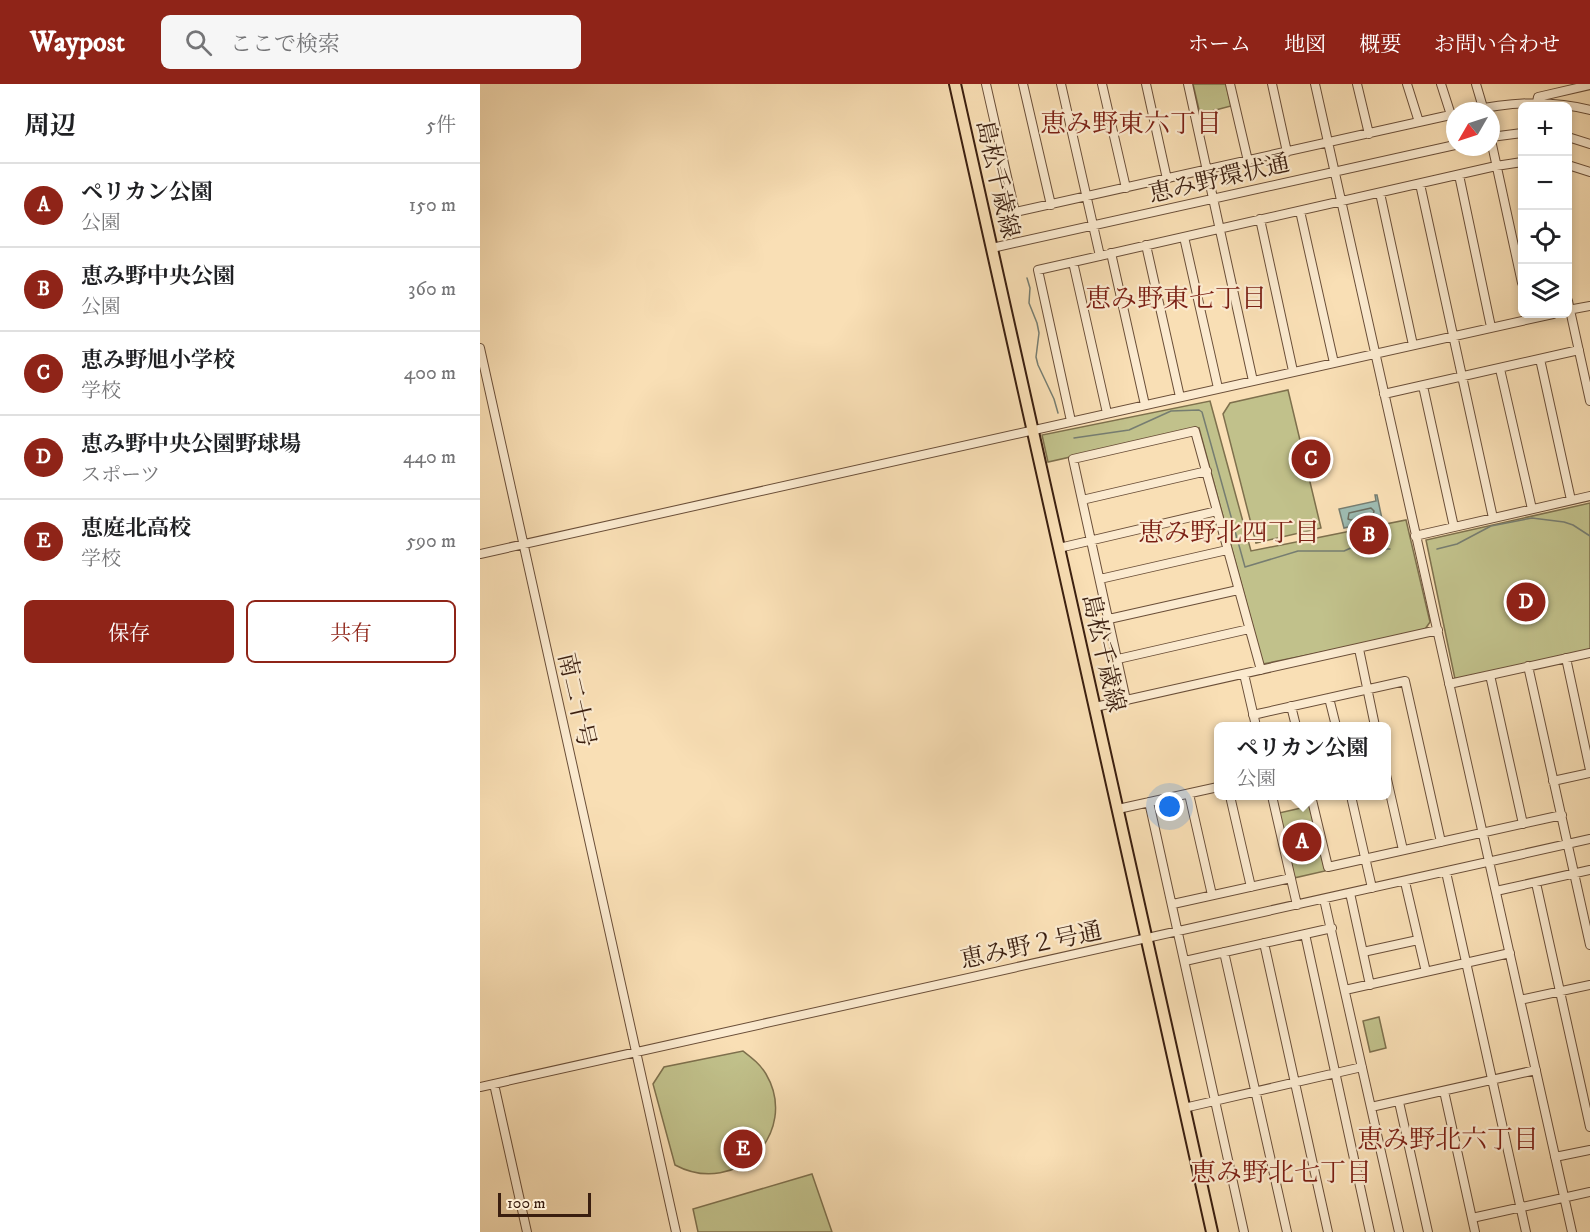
<!DOCTYPE html>
<html lang="ja">
<head>
<meta charset="utf-8">
<style>
	body { margin:0; font-family:"IM FELL DW Pica","Noto Serif JP",serif; background:#f6f6f6; color:#202124 }
	.controls { position:absolute; right:18px; top:18px; display:grid; overflow:hidden; border-radius:9px; box-shadow:0 3px 9px #0003 }
	.controls button { width:54px; height:54px; display:grid; place-items:center; padding:0; border:0; border-bottom:2px solid #e0e0e0; background:#fff; color:#202124; font:30px sans-serif }
	.compass { position:absolute; left:966px; top:18px; width:54px; height:54px; border-radius:50%; background:#fff; box-shadow:0 3px 9px #0003; rotate:231deg }
	.scale { position:absolute; left:18px; bottom:15px; width:93px; box-sizing:border-box; padding-left:6px; border:3px solid #3a1e0f; border-top:0; font-size:16px; line-height:21px; white-space:nowrap; color:#3a1e0f; -webkit-text-stroke:4px #fbeacf; paint-order:stroke }
	.you { position:absolute; left:690px; top:723px; width:21px; height:21px; margin:-15px; border:4px solid #fff; border-radius:50%; background:#1a73e8; box-shadow:0 0 0 9px #1a73e833 }
	.badge { display:grid; place-items:center; width:39px; height:39px; border-radius:50%; background:#8f2418; color:#fff; font-size:20px; font-weight:700 }
	.pin { position:absolute; translate:-50% -50%; border:3px solid #fff; box-shadow:0 2px 6px #0006 }
	.popup { position:absolute; left:734px; top:638px; width:177px; height:78px; box-sizing:border-box; display:grid; place-content:center; border-radius:9px; background:#fff; filter:drop-shadow(0 2px 4px #0005); font-size:20px; white-space:nowrap; color:#757577 }
	.popup b { font-size:22px; color:#202124 }
	.popup::after { content:''; position:absolute; left:50%; top:100%; margin-left:-12px; border:12px solid transparent; border-top-color:#fff }
	.list { margin:0; padding:0; list-style:none }
	h2 { display:flex; justify-content:space-between; align-items:center; height:78px; margin:0; padding:0 24px; font-size:26px }
	h2 small { font-size:20px; font-weight:400; color:#757577 }
	.list li { display:grid; grid-template-columns:39px 1fr auto; gap:18px; align-items:center; box-sizing:border-box; height:84px; padding:0 24px; border-top:2px solid #e0e0e0 }
	.list b { display:block; font-size:22px; white-space:nowrap }
	.list p { margin:0; font-size:20px; white-space:nowrap; color:#757577 }
	.list em { font-size:20px; font-style:normal; color:#757577 }
	.actions { display:flex; gap:12px; padding:18px 24px }
	.actions a { flex:1; padding:14px 0; border:2px solid #8f2418; border-radius:9px; text-align:center; font-size:21px; color:#8f2418 }
	.actions .main { background:#8f2418; color:#fff }
	.icon { flex:none; width:33px; height:33px; fill:none; stroke:currentColor; stroke-width:2; stroke-linecap:round; stroke-linejoin:round }
	.map { position:relative; flex:none; width:1110px; height:1148px; overflow:hidden }
	header { display:flex; align-items:center; gap:36px; box-sizing:border-box; height:84px; padding:0 30px; background:#8f2418; color:#fff }
	header strong { font-size:28px }
	nav { display:flex; gap:33px; margin-inline-start:auto; font-size:21px }
	.search { width:420px; height:54px; background:#f6f6f6; display:flex; align-items:center; gap:15px; box-sizing:border-box; padding:0 21px; border-radius:9px; color:#757577; font-size:22px }
	main { display:flex }
	aside { flex:1; background:#fff }
	.map>svg:first-child { display:block }
	.green { fill:#c1c18b; stroke:#7e704d; stroke-width:1.5 }
	.water { fill:#9ebcb2; stroke:#767d71; stroke-width:1.5 }
	.lines { fill:none; stroke-linecap:round; stroke-linejoin:round }
	.shore { stroke:#6c6d60; stroke-width:1.5 }
	.stream { stroke:#767d71; stroke-width:1.5 }
	.minor-casing { stroke:#6a4e38; stroke-width:10 }
	.major-casing { stroke:#3a1e0f; stroke-width:14 }
	.minor { stroke:#fbeacf; stroke-width:8 }
	.major { stroke:#f9dfb5; stroke-width:10 }
	.labels { text-anchor:middle; stroke-width:4.5; stroke-linejoin:round; paint-order:stroke }
	.street-label { font-size:24px; fill:#3a1e0f; stroke:#fbeacf }
	.neighbourhood-label { font-size:26px; fill:#7a1f14; stroke:#fbeacf }
</style>
</head>
<body>
<header>
<strong>Waypost</strong>
<div class="search"><svg class="icon" aria-label="search" viewBox="0 0 24 24"><circle cx="10" cy="10" r="6"/><path d="M15 15l6 6"/></svg>ここで検索</div>
<nav><a>ホーム</a><a>地図</a><a>概要</a><a>お問い合わせ</a></nav>
</header>
<main>
<aside>
<h2>周辺<small>5件</small></h2>
<ul class="list">
<li><span class="badge">A</span><div><b>ペリカン公園</b><p>公園</p></div><em>150 m</em></li>
<li><span class="badge">B</span><div><b>恵み野中央公園</b><p>公園</p></div><em>360 m</em></li>
<li><span class="badge">C</span><div><b>恵み野旭小学校</b><p>学校</p></div><em>400 m</em></li>
<li><span class="badge">D</span><div><b>恵み野中央公園野球場</b><p>スポーツ</p></div><em>440 m</em></li>
<li><span class="badge">E</span><div><b>恵庭北高校</b><p>学校</p></div><em>590 m</em></li>
</ul>
<div class="actions"><a class="main">保存</a><a>共有</a></div>
</aside>
<div class="map">
<svg width="1110" height="1148" viewBox="0 0 1110 1148">
	<rect width="100%" height="100%" fill="#f9dfb5"/>
	<filter id="stains"><feTurbulence type="fractalNoise" baseFrequency=".00333" numOctaves="4"/><feColorMatrix values="0 0 0 0 .2 0 0 0 0 .09 0 0 0 0 .02 0 0 0 .5 -.17"/></filter>
	<radialGradient id="worn" r=".72"><stop offset=".6" stop-color="#630" stop-opacity="0"/><stop offset="1" stop-color="#630" stop-opacity=".3"/></radialGradient>
	<path class="green" d="M713,0h33l5,22 -31,8z
		M808,306l33,138 -65,15 -33,-129 7,-11z
		M730,317l41,150 155,-31 24,102 -7,10 -160,32 -64,-236 -151,34 -6,-27z
		M1110,419v147l-135,29 -29,-139z
		M830,722l15,65 -31,7 -15,-65z
		M899,933l7,31 -16,4 -7,-31z
		M263,967c9,7 17,13 23,23 34,58 -29,124 -91,91l-22,-81 11,-17z
		M332,1090l20,58h-134l-5,-23z"/>
	<path class="water" d="M895,411h2l5,24 -38,9 -5,-19 37,-8z"/>
	<g class="lines">
		<path class="shore" d="M891,424l3,3 -1,4 -22,5 -3,-1 1,-6z"/>
		<path class="stream" d="M547,194l3,10 -1,15 8,20 2,10 -3,24 2,8 16,34 4,14
			M594,354l55,-8 42,-19 28,-1 3,2 43,155 53,-16h46l16,-7 20,-2 6,7h4
			M957,465l20,-5 34,-18 41,-8 32,4 9,3 17,11"/>
		<g class="minor-casing">
			<path id="minor" d="M506,0l29,128 440,-98
				M543,0l28,121
				M581,0l39,172
				M622,0l24,104
				M666,0l21,95
				M708,0l65,297
				M750,0l18,77
				M792,0l15,68
				M835,0l257,1148
				M877,0l12,50
				M927,0l12,38
				M961,0l10,31
				M996,0l8,27
				M1057,18l1,-5 52,-12
				M989,27c41,-9 81,-12 121,-1
				M1011,53l31,-4
				M1088,53l22,7
				M1011,56l31,143
				M1088,81l22,7
				M979,91l32,152
				M940,100l73,334
				M900,109l33,152
				M820,127l34,152
				M780,135l33,152
				M704,153l34,151
				M666,161l34,152
				M512,164l463,-103
				M631,169l34,152
				M593,178l34,151
				M1088,217l22,100
				M1088,226l22,-4
				M0,264l196,884
				M1060,275l31,141
				M1020,285l32,140
				M943,302l31,141
				M904,310l195,-44
				M591,337l-33,-151 458,-104 26,-4
				M602,416l125,-29
				M935,452l175,-40
				M579,464l158,-37
				M0,470l1073,-240
				M620,495l127,-29
				M629,535l129,-29
				M879,565l16,77
				M1086,574l24,112
				M638,575l131,-30
				M1048,582l62,279
				M764,590l12,52
				M1010,591l33,149
				M969,600l141,-31
				M849,614l7,28
				M646,616l-53,-241 122,-28 66,239
				M811,622l5,20
				M615,623l343,-77
				M773,631l152,-34 36,161
				M906,691l17,75
				M1073,697l37,-8
				M709,710l23,101
				M750,712l21,91
				M792,712l25,109
				M831,712l17,71 234,-52
				M871,712l21,92
				M669,718l95,430
				M638,725l100,-22
				M966,788l80,360
				M925,798l21,90
				M1056,799l54,244
				M1016,807l94,-21
				M870,809l20,92
				M844,815l75,333
				M693,820l118,-26
				M825,850l65,298
				M784,859l64,289
				M744,868l63,280
				M883,868l55,-12
				M705,877l147,-33
				M865,906l165,-37
				M1040,916l70,-15
				M14,1000l33,148
				M0,1003l1110,-248
				M964,1007l31,141
				M919,1018l29,130
				M891,1023l165,-37
				M704,1024l178,-41
				M1075,1073l35,-7
				M992,1134l118,-26"/>
		</g>
		<g class="major-casing">
			<path id="major" d="M475,0c86,382 172,765 257,1148"/>
		</g>
		<use href="#minor" class="minor"/>
		<use href="#major" class="major"/>
	</g>
	<g class="labels">
		<g class="street-label">
			<text transform="translate(739 94) rotate(-13)" y="8">恵み野環状通</text>
			<text transform="translate(518 95) rotate(77)" y="8">島松千歳線</text>
			<text transform="translate(624 569) rotate(77)" y="8">島松千歳線</text>
			<text transform="translate(97 616) rotate(77)" y="8">南二十号</text>
			<text transform="translate(551 861) rotate(-12)" y="8">恵み野２号通</text>
		</g>
		<g class="neighbourhood-label">
			<text x="651" y="48">恵み野東六丁目</text>
			<text x="696" y="223">恵み野東七丁目</text>
			<text x="749" y="457">恵み野北四丁目</text>
			<text x="968" y="1064">恵み野北六丁目</text>
			<text x="801" y="1097">恵み野北七丁目</text>
		</g>
	</g>
	<rect width="100%" height="100%" filter="url(#stains)"/>
	<rect width="100%" height="100%" fill="url(#worn)"/>
</svg>
<div class="controls">
<button>+</button>
<button>−</button>
<button><svg class="icon" aria-label="locate" viewBox="0 0 24 24"><circle cx="12" cy="12" r="6"/><path d="M12 2v4M12 18v4M2 12h4M18 12h4"/></svg></button>
<button><svg class="icon" aria-label="layers" viewBox="0 0 24 24"><path d="M12 4l9 5-9 5-9-5zM3 14l9 5 9-5"/></svg></button>
</div>
<svg class="compass" viewBox="-18 -18 36 36"><path d="M0-13l5 13h-10z" fill="#e53935"/><path d="M0 13l5-13h-10z" fill="#757577"/></svg>
<div class="scale">100 m</div>
<div class="you"></div>
<div class="pin badge" style="left:822px;top:758px">A</div>
<div class="popup"><b>ペリカン公園</b>公園</div>
<div class="pin badge" style="left:889px;top:451px">B</div>
<div class="pin badge" style="left:831px;top:375px">C</div>
<div class="pin badge" style="left:1046px;top:518px">D</div>
<div class="pin badge" style="left:263px;top:1065px">E</div>
</div>
</main>
</body>
</html>
